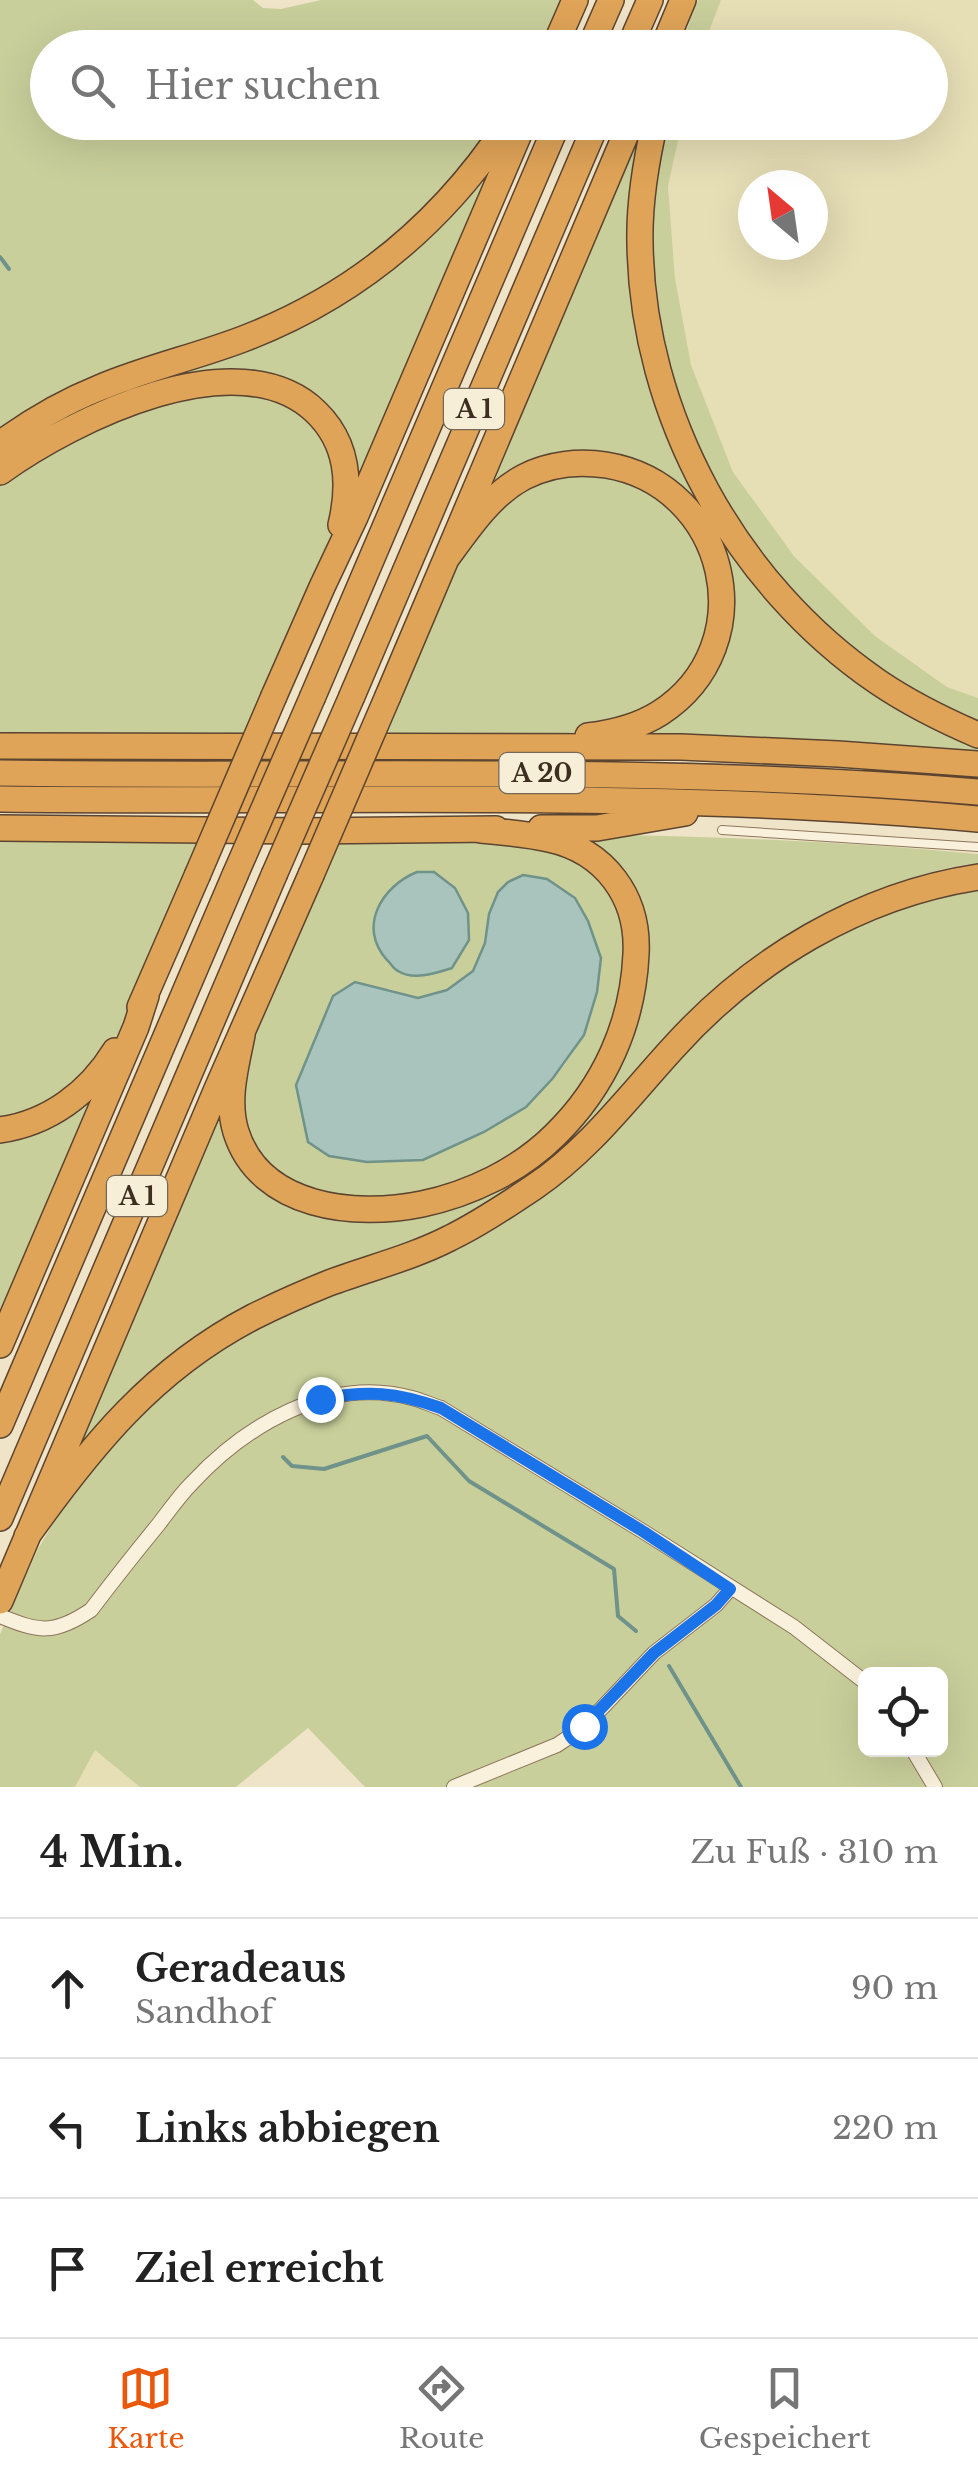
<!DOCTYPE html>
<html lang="de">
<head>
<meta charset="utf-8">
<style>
	body { margin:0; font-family:"Libre Baskerville",serif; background:#f6f6f6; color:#222 }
	.controls { position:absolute; right:30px; bottom:30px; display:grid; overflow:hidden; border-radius:15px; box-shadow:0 10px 40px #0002 }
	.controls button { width:90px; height:90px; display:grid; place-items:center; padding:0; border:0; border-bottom:2px solid #e0e0e0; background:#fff; color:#222; font:50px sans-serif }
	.compass { position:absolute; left:738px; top:170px; width:90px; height:90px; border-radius:50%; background:#fff; box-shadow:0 10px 40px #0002; rotate:331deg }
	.stop { position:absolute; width:30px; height:30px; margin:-22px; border:8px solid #1a73e8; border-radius:50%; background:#fff }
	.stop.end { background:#1a73e8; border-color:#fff; box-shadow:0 2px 10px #0008 }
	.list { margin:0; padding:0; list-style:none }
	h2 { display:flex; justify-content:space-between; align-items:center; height:130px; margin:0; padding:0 40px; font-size:42px }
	h2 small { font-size:32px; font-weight:400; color:#767676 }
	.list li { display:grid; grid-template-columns:65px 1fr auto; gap:30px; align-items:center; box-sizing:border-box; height:140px; padding:0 40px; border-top:2px solid #e0e0e0 }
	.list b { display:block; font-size:38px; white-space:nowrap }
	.list p { margin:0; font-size:32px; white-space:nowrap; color:#767676 }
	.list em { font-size:32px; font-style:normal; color:#767676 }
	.icon { flex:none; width:55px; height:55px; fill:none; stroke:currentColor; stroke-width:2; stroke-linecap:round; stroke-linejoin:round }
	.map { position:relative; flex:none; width:978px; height:1787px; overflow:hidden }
	.search { position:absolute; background:#fff; box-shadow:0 10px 40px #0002; left:30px; right:30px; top:30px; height:110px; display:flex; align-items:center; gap:25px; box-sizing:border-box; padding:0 35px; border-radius:55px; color:#767676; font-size:38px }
	.sheet { height:550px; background:#fff }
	nav { display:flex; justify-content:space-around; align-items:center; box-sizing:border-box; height:140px; border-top:2px solid #e0e0e0; background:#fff; font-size:28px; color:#767676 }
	nav a { display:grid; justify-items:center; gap:5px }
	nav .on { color:#ea580c }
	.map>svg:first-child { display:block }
	.farmland { fill:#e6deb5; fill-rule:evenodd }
	.green { fill:#c9cf9b; fill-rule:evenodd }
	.water { fill:#a9c4bc; stroke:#6f938a; stroke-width:2.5 }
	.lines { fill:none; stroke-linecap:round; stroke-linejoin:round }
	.stream { stroke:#6f938a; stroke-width:4 }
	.lane-casing { stroke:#8d765c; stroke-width:10 }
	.street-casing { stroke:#8d765c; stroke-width:16 }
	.highway-casing { stroke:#5b4430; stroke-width:28 }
	.lane { stroke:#faf1dc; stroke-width:8 }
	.street { stroke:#faf1dc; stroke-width:14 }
	.highway { stroke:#e0a458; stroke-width:25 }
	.highway-bridge-casing { stroke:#5b4430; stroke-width:28; stroke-linecap:butt }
	.highway-bridge { stroke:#e0a458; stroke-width:25 }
	.route { stroke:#1a73e8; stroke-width:12 }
	.labels { text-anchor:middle; stroke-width:10; stroke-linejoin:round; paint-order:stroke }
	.shield { fill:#f7eed8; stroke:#756857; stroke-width:2.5 }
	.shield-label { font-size:25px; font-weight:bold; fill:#3d2e20 }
</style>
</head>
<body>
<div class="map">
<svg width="978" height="1787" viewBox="0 0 978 1787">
	<rect width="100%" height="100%" fill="#f0e4c8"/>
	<path class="farmland" d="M721,0h257v698l-31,-11 -72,-51 -81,-80 -61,-84 -42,-107 -16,-87 -7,-92 14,-63 248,-1v-74l-227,-1zM753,185h60v60h-60z
		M95,1749l45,38h-65z"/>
	<path class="green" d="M0,0h253l10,8 18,1 40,-9h240l-21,47 -492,1v74l451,1 -75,91 -106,81 -318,138z
		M698,0h23l-18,47h-23z
		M642,123l-3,195 107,248 232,178v12l-357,-18 96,-84 -7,-124 -120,-72 -116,50z
		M659,123h23l-14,63 7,92 16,87 42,107 61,84 81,80 72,51 31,11v27l-77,-39 -51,-37 -72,-70 -62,-90 -40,-93 -22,-90 -6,-85z
		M498,155l-145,349 -8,-63 -105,-66 -240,87v-9l84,-49 202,-72z
		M214,390l75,10 44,44 5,77 -12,36 -80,176h-246v-253l101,-60z
		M578,469l72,16 55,61 8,82 -29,57 -76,44 -42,4 -180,2 17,-38h-4l62,-148 61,-64z
		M569,834c137,2 273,7 409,20v9c-105,13 -224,83 -297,158 -56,59 -97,117 -166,165 -44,31 -92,51 -143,70 -27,10 -59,18 -85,32 -22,11 -45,35 -65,51 -50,40 -99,79 -148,119l143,-363 40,83 143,36 174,-88 68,-186z
		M201,837l-72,177 -17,30 -41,49 -71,29v-283z
		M341,837l165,1 67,13 46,44 11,57 -27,106 -51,69 -64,46 -92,28 -76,-5 -52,-24 -23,-31 -2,-84 79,-182 4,-1zM489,914l108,78c-5,14 -8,32 -15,45 -37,69 -91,93 -159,123l-35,-171 30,9 29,-8 26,-19 12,-28z
		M978,884v903h-613l-57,-59 -72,59h-96l-45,-37 -20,37h-75v-153l38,-85 37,-63 90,-99 88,-62 245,-107 234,-220 126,-79zM444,1401l67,40 211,136 -281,-169zM866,1674h74v76h-74z
		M107,1076l-107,252v-192z"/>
	<path class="water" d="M417,872h17l21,16 13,25 1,27 -17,28c-16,5 -38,13 -54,3 -5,-2 -7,-8 -11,-11 -30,-33 -5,-74 30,-88z
		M523,875l24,4 28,19 13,23 13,37 -4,34 -13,43 -31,43 -27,29 -42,25 -61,28 -56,2 -38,-6 -21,-14 -12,-57 37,-89 22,-14 63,16 29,-8 26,-19 12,-28 4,-29 9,-22 10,-10z"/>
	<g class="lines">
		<path class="stream" d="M0,257l9,12
			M283,1457l9,9 32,3 103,-33 42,45 145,88 4,47 18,15
			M669,1666l72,121"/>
		<g class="lane-casing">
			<path id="lane" d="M722,830l256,17"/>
		</g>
		<g class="street-casing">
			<path id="street" d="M0,1616c39,16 54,19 91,-6 22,-29 44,-57 67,-85 11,-14 21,-29 34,-42 54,-58 137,-108 220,-85 9,2 19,7 29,10l203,124 150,95 72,56
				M913,1750l22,37
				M454,1787l103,-42 27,-18 70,-74 62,-48 14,-16"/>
		</g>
		<g class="highway-casing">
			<path id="highway" d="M554,48l21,-48
				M590,48l21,-48
				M629,48l21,-48
				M663,48l20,-48
				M655,122c-9,39 -16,81 -15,121 2,172 96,342 238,439 31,21 65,38 100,53
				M0,444c30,-22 64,-42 99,-56 47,-20 97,-31 144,-49 113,-43 200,-116 266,-217
				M0,472c72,-52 238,-135 316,-60 32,31 35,71 25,113
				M446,559c22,-30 44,-64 78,-82 25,-13 55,-16 82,-12 122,20 159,180 54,248 -22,14 -47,20 -72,23
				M274,696l48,-109 33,-70 169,-395
				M313,696l245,-574
				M352,696l245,-574
				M388,696l243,-574
				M0,746l681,1 157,7 140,10
				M0,773c326,5 653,-9 978,19
				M0,799c326,4 653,-10 978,20
				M0,828l303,3 193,-2
				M541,828h56l88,-15
				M140,1007l57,-131
				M242,1035c-6,31 -16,65 -6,97 24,76 119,86 186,72 48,-10 98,-34 133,-69 50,-49 78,-112 81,-181 3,-57 -31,-103 -87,-115 -22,-5 -45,-7 -68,-9
				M0,1130c49,-7 89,-37 115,-79
				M0,1345l136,-318 10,-31
				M0,1425l235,-550
				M0,1518l274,-643
				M27,1536c64,-90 126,-167 226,-219 24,-12 51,-24 76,-34 40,-15 82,-25 121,-45 29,-14 57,-33 84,-51 55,-37 95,-91 139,-139 79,-88 187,-153 305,-171
				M0,1601l217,-512 94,-214"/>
		</g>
		<use href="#lane" class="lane"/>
		<use href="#street" class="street"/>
		<use href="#highway" class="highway"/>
		<g class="highway-bridge-casing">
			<path id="highway-bridge" d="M235,875l78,-179
				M274,875l78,-179
				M311,875l77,-179
				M197,876l77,-180"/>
		</g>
		<use href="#highway-bridge" class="highway-bridge"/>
	</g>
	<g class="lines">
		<path class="route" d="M320,1399c48,-9 76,-7 121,9l203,124 86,57 -14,16 -62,48 -70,73"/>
	</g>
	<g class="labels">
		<g class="shield">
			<rect x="444" y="389" width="60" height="40" rx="8"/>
			<rect x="499.5" y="753" width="85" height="40" rx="8"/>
			<rect x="107" y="1176" width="60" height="40" rx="8"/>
		</g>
		<g class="shield-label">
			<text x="474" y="418">A 1</text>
			<text x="542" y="782">A 20</text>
			<text x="137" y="1205">A 1</text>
		</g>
	</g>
</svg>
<div class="controls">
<button><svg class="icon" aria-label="locate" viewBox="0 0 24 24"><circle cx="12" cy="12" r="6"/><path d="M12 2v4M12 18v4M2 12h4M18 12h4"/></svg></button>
</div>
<svg class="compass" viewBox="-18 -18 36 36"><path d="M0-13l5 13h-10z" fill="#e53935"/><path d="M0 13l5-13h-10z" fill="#767676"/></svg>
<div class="stop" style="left:584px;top:1726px"></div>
<div class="stop end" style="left:320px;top:1399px"></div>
<div class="search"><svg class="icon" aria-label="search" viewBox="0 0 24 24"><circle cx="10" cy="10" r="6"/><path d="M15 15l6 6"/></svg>Hier suchen</div>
</div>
<section class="sheet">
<h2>4 Min.<small>Zu Fuß · 310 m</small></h2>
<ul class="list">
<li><svg class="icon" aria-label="ahead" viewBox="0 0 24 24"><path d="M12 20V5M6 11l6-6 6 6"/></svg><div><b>Geradeaus</b><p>Sandhof</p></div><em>90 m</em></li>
<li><svg class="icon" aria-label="left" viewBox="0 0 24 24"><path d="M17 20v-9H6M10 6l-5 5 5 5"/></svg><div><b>Links abbiegen</b></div><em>220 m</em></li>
<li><svg class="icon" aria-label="arrive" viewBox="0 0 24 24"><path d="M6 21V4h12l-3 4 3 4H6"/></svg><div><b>Ziel erreicht</b></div></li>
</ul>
</section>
<nav>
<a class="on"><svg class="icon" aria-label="map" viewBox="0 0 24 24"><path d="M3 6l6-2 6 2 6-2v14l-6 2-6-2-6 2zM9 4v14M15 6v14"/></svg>Karte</a>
<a><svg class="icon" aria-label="directions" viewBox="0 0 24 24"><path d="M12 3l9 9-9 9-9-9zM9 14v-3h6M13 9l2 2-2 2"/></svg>Route</a>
<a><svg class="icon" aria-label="saved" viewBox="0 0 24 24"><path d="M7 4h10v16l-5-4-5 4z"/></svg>Gespeichert</a>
</nav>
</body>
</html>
